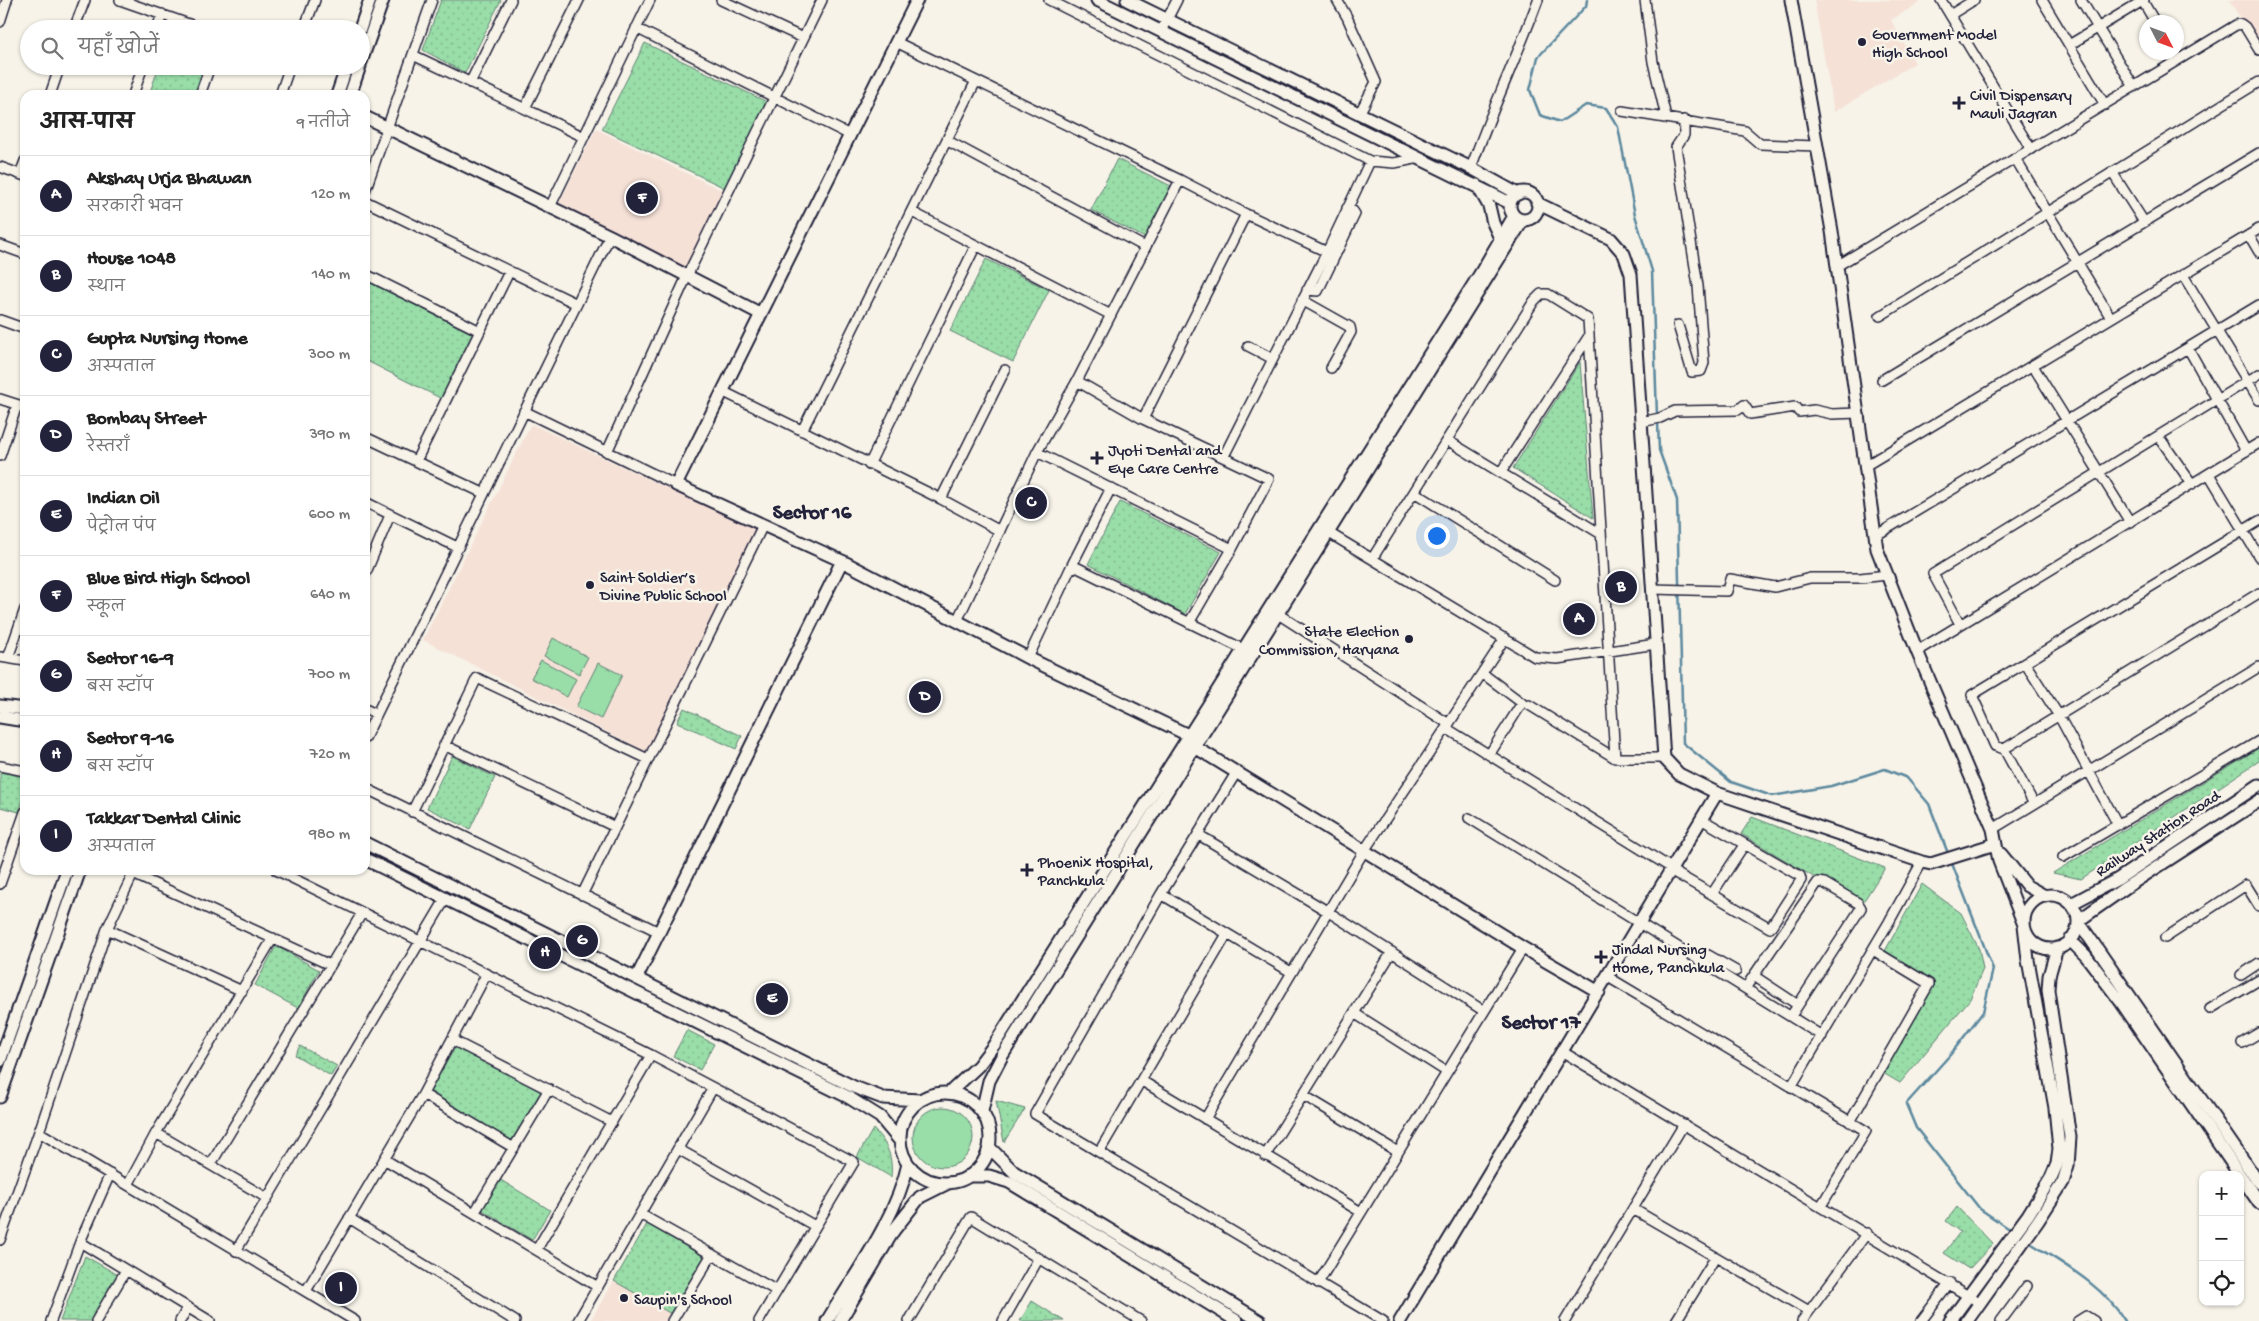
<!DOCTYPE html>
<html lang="hi">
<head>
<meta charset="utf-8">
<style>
	body { margin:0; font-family:"Gochi Hand","Playpen Sans Deva",sans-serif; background:#f2f2f2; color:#222 }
	.controls { position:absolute; right:15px; bottom:15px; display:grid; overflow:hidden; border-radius:10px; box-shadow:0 1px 4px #0004 }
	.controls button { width:45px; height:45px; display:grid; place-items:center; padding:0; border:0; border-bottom:1px solid #e0e0e0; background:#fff; color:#222; font:25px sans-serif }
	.compass { position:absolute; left:2139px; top:15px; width:45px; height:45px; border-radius:50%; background:#fff; box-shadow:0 1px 4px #0004; rotate:132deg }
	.you { position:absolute; left:1436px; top:535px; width:18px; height:18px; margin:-12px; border:4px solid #fff; border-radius:50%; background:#1a73e8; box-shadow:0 0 0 8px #1a73e833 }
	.badge { display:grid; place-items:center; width:32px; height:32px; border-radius:50%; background:#22223b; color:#fff; font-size:16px; font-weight:700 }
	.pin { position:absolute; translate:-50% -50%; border:2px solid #fff; box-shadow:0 1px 5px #0006 }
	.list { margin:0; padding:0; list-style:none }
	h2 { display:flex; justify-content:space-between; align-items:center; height:65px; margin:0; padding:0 20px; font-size:21px }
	h2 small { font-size:16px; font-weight:400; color:#767676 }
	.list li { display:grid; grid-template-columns:32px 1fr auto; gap:15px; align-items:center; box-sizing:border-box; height:80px; padding:0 20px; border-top:1px solid #e0e0e0 }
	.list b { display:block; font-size:19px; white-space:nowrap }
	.list p { margin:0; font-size:16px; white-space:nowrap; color:#767676 }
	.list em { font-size:16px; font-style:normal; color:#767676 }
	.icon { flex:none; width:28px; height:28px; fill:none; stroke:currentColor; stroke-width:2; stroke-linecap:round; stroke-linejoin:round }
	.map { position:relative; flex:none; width:2259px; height:1321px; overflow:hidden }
	.search { position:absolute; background:#fff; box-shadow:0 1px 4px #0004; left:20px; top:20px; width:350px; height:55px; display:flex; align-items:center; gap:12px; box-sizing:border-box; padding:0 18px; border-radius:28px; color:#767676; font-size:19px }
	.panel { position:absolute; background:#fff; box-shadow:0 1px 4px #0004; left:20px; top:90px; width:350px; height:785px; border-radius:15px }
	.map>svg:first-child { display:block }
	.built { fill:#f6e1d7 }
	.park { fill:url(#park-dots); stroke:#5e8072 }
	.garden { fill:#99dda8; stroke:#5e8072 }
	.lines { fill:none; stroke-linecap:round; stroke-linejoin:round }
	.stream { stroke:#5b889e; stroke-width:2.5 }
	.minor-casing { stroke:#22223b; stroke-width:12 }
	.tertiary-casing { stroke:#22223b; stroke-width:15 }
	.minor { stroke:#f7f3e8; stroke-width:9 }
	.tertiary { stroke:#f7f3e8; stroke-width:11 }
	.poi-dot { fill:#22223b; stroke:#f7f3e8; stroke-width:2 }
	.labels { text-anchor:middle; stroke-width:5; stroke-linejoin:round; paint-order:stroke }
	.poi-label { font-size:16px; fill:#22223b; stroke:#f7f3e8; text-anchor:start }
	.street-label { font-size:16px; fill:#22223b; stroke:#f7f3e8 }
	.district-label { font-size:21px; font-weight:bold; fill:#22223b; stroke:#f7f3e8 }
</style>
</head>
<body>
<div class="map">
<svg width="2259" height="1321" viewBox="0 0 2259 1321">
	<defs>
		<pattern id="park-dots" width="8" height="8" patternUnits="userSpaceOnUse" patternTransform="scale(1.25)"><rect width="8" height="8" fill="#99dda8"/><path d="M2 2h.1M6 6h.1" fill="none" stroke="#84bd92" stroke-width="1.8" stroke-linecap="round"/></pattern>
	</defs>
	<rect width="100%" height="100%" fill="#f7f3e8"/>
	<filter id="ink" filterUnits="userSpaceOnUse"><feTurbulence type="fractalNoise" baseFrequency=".02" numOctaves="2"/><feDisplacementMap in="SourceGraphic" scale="10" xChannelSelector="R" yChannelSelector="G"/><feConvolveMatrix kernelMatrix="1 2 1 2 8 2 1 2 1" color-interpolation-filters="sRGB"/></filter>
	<g filter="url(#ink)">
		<path class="built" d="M1814,0h110l-33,20 24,43 -81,49z
			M2229,0h30v48z
			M596,129l129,63 -37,78 -130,-65z
			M531,424l226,106 -110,222 -224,-112z
			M614,1281l59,34 -4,6h-79z"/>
		<path class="park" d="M441,0h60l-36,73 -42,-23z
			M645,43l124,60 -42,86 -125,-60z
			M159,66h49l-10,29h-49z
			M1117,159l54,27 -26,52 -54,-28z
			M986,259l63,31 -36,72 -63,-31z
			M365,280l108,54 -31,65 -77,-39z
			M1580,362l13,156 -80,-50z
			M1120,502l101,50 -36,62 -97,-50z
			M684,708l58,28 -6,13 -59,-27z
			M2259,748v13l-178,118 -28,-6z
			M452,756l43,21 -25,52 -43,-21z
			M0,772l25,5v18l-6,17 -19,-5z
			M1752,817l133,51 -24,37 -120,-71z
			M1922,884l39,29 18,36 4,20 -13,30 -70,84 -17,-10 52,-90 -50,-32z
			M276,946l43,24 -21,38 -43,-23z
			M687,1030l27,14 -14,26 -27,-14z
			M300,1046l37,20 -6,10 -36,-21z
			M456,1046l85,46 -30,50 -82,-49z
			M996,1101l29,8 -21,33z
			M873,1129c15,14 20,29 18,48l-34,-20z
			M499,1179l51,31 -18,30 -51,-31z
			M1957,1207l36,37 -24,25 -25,-16 16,-21 -14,-11z
			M647,1224l59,34 -33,57 -59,-34z
			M85,1256l33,19 -27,46h-31z
			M1032,1301l32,20h-44z"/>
		<path class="garden" d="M553,638l35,19 -9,17 -35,-18z
			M541,660l35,19 -9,18 -36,-19z
			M598,663l24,12 -21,44 -25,-12z
			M913 1137a30 30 0 1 1 60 0a30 30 0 1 1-60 0Z"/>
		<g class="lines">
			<path class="stream" d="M1587,0l-1,6 -48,51 -8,33 10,25 20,7 26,-17 20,3 12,19 17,88 17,56 5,145
				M1658,422l1,28 18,50 6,243 48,39 41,14 59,-10 54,-17 22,9 22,26 20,52
				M1951,861l42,108 -10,43 -33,43 -44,49 10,24 64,81 31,21
				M2029,1242c34,22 74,43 96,79"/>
			<g class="minor-casing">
				<path id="minor" d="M120,0l83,29
					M721,0l82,38
					M1049,0l321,161 24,2 26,-5
					M1337,0l10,17 29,65 -17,32
					M1645,0l8,62 13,55
					M1941,0l90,149
					M2042,0l63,105
					M2081,0l53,87
					M2142,0l13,22
					M1950,15l24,-15
					M0,22l7,-22
					M636,28l214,107
					M74,29l11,-29
					M157,29l5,-15
					M304,29l11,-29
					M1161,31l16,-31
					M896,42l284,138 66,34 81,38
					M2069,45l75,-45
					M413,55l171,82
					M470,83l41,-83
					M50,95l10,-29
					M133,95l10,-29
					M200,95l10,-29
					M280,95l10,-29
					M525,108l54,-108
					M1622,111l123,20 15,13 57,2
					M948,141l197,106
					M2015,158l96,160
					M0,167l25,9
					M1471,168c20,-57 46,-111 67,-168
					M2112,172l32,50
					M20,174l5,-13
					M365,191l67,-191
					M365,201l212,103
					M550,207l100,-207
					M912,212l199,103
					M2249,235l10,17
					M0,245l25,9
					M1837,266l399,-241 5,-1 4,3 14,23
					M365,274l115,57
					M2183,275l76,125
					M1307,290l11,1 37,-77 -2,-3 -6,-3
					M1302,300l48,27 1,5 -20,36
					M1880,316l379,-234
					M0,320l25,9
					M1678,325l14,47 9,-1 3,-8 -6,-77 -22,-139 8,-12v-15
					M1248,346l25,13
					M2188,348l58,103
					M2033,366l97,156
					M1882,380l377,-227
					M1077,381l66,38 126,60 -37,70 -43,74
					M722,391l219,108 59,32
					M0,399l25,8
					M524,411l152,74
					M1143,419l103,-205
					M1641,422l19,-4 15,-7 63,-1 6,-5 6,9 45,-7 4,5 15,-2 18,4 26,-1
					M802,431l174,-350
					M365,437l118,56
					M2159,437l33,47
					M1447,440l154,94
					M607,452l80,-176 135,-276
					M1037,452l195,97
					M0,456l17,-51
					M1224,456l103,-204 43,-91
					M416,461l93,-189
					M869,465l107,-220
					M1865,466l394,-237
					M1501,472l88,-136
					M2209,474l50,83
					M1414,492l141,88
					M941,499l64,-129
					M365,502l92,45
					M1324,530l211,127 22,2 99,-15
					M1875,536l384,-231
					M1372,559l162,-258 7,-7h7l40,25 27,439h49
					M1072,565l177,87
					M365,575l25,-60
					M1652,589l75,2 3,-12 45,8 35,-9h50l27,-3
					M1278,614l171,110
					M957,621l80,-169 40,-71 103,-201
					M1960,624l-27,-50 326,-200
					M1505,638l-59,90 227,141
					M1917,651l342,-208
					M0,657l25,4
					M8,658l17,-49
					M1028,658l44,-93 39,-77
					M2023,664l4,2 32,50 59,109
					M1482,673l40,30 -33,52
					M1529,705l86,53
					M365,709l11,5
					M365,738l245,-502
					M444,745l171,82
					M2004,749l255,-156
					M0,766l25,5
					M1236,773l-75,121 -126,220 348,207
					M365,788l294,144
					M2034,804l-30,-55 -9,-3 -23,-51 287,-174
					M412,812l65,-134 171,81
					M1469,818l353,218
					M1993,829l266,-162
					M1199,835l128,76 157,100
					M2063,857l196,-116
					M276,870l375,185 203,107 -95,159
					M1672,871l98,57 31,-48 -1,-4 -99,-57
					M133,874l197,91
					M0,884l25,-72
					M1161,894l130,78
					M1712,894l32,-49
					M582,895l181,-370
					M107,929l135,62
					M2165,938l81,-53 13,21
					M1702,961l6,-6 28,16
					M2241,975l18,-12
					M1754,976l44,29
					M1608,977l258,154 -45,75
					M1746,987l72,-105 6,1 34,20 3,5 -70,108
					M2210,1009l49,-29
					M1354,1013l93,59
					M452,1040l160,82
					M2242,1043l17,-10
					M1563,1052l417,251
					M1142,1081l219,131
					M1791,1087l98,-165 33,-60
					M423,1094l91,54
					M1303,1095l95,57
					M1205,1119l159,-268 82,-123
					M1850,1122l79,-138 -56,-34
					M39,1132l316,189
					M156,1133l111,65
					M678,1149l137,77
					M1099,1152l128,-218
					M1265,1156l127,-204
					M384,1159l214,128
					M211,1164l151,-251
					M128,1185l28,-52 117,-195
					M1633,1209l176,102
					M475,1212l74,-123
					M640,1214l137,77
					M349,1218l166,103
					M0,1240l41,-114 66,-197 28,-59
					M80,1242l130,79
					M537,1249l114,-194
					M236,1251l210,-353
					M1318,1283l205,-335
					M306,1291l117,-197 63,-119
					M51,1321l29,-79 30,-68
					M96,1321l30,-51
					M180,1321l8,-14
					M578,1321l135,-233
					M672,1321l40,-67
					M909,1321l62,-104 170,104
					M1003,1321l36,-63
					M1565,1321l119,-197
					M1676,1321l39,-63
					M1802,1321l65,-88
					M1921,1321l29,-38
					M2001,1321l26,-35
					M2078,1321l8,-5 8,5"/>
			</g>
			<g class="tertiary-casing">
				<path id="tertiary" d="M917,0l-241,485 166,76 186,97 160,77 7,12 328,201 76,44
					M1097,0l413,203
					M1127,0l344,168 47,26
					M1791,0l41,231 45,318 40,102 76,178 6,32 25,64 4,35 27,148 4,41 -2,15 -6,14 -23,37 -78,106
					M360,29l10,-29
					M361,62l22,-62
					M337,95l10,-29
					M350,95l10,-29
					M365,117l245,119 151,78
					M1477,185l12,21 4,17 7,15
					M1510 206a14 14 0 1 1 28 0a14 14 0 1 1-28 0Z
					M1537,203l74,36 13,15 7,20 33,484 15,16 38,19 205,69 9,2 64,-20
					M0,706l25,3
					M0,717l25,4
					M2259,801l-134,87 -47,33 181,262
					M365,843l489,244 29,11 37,2
					M2001,854l26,32 18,10
					M365,859l483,238 32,20 20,24
					M2024 922a27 27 0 1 1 54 0a27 27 0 1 1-54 0Z
					M2071,904l47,-25 141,-94
					M2070,940l16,16 35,46 138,201
					M637,977l205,-416
					M0,1061l67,-191
					M949,1093l29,-27 16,-21 486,-771 34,-58
					M900 1138a45 45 0 1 1 90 0a45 45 0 1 1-90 0Z
					M0,1097l80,-227
					M982,1111l7,-30 13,-25 521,-836
					M989,1147l25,25 246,149
					M968,1176h21l20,6 228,139
					M827,1321c29,-49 69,-102 81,-157
					M840,1321l54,-91 26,-33 28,-14
					M1400,1321l317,-528
					M1967,1321l71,-100 25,-39 5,-16 2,-29 -22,-147 1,-14 8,-28"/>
			</g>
			<use href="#minor" class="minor"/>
			<use href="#tertiary" class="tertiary"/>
		</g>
	</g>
	<g class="poi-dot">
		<circle cx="1862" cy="42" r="5"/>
		<path d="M1956.5 95.5h5v5h5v5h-5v5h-5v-5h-5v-5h5z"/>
		<path d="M1094.5 450.5h5v5h5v5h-5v5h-5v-5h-5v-5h5z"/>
		<circle cx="590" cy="585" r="5"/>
		<circle cx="1409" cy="639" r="5"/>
		<path d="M1024.5 862.5h5v5h5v5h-5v5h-5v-5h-5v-5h5z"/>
		<path d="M1598.5 949.5h5v5h5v5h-5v5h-5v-5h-5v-5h5z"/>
		<circle cx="624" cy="1298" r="5"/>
	</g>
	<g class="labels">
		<g class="poi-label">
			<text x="1872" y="39">Government Model<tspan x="1872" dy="18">High School</tspan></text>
			<text x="1970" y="100">Civil Dispensary<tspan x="1970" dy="18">Mauli Jagran</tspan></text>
			<text x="1108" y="455">Jyoti Dental and<tspan x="1108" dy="18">Eye Care Centre</tspan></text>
			<text x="600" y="582">Saint Soldier’s<tspan x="600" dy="18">Divine Public School</tspan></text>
			<text x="1399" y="636" text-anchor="end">State Election<tspan x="1399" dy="18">Commission, Haryana</tspan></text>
			<text x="1038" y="867">Phoenix Hospital,<tspan x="1038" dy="18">Panchkula</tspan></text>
			<text x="1612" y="954">Jindal Nursing<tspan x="1612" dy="18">Home, Panchkula</tspan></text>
			<text x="634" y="1304">Saupin's School</text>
		</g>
		<g class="street-label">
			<text transform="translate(2157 832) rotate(-33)" y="6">Railway Station Road</text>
		</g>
		<g class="district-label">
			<text x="812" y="518">Sector 16</text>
			<text x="1541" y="1028">Sector 17</text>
		</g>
	</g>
</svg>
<div class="controls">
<button>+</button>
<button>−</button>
<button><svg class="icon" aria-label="locate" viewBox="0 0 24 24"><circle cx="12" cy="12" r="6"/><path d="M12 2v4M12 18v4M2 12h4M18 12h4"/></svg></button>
</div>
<svg class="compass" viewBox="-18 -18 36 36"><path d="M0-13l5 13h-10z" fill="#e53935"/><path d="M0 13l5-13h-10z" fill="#767676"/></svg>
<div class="you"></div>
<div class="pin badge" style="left:1579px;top:619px">A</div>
<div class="pin badge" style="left:1621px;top:587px">B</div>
<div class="pin badge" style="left:1031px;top:503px">C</div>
<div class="pin badge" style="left:925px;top:697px">D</div>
<div class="pin badge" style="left:772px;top:999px">E</div>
<div class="pin badge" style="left:642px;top:198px">F</div>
<div class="pin badge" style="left:582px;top:941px">G</div>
<div class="pin badge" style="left:545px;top:953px">H</div>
<div class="pin badge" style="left:341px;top:1288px">I</div>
<div class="search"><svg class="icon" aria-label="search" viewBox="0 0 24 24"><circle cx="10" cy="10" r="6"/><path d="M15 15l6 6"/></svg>यहाँ खोजें</div>
<section class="panel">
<h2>आस-पास<small>9 नतीजे</small></h2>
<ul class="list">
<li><span class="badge">A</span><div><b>Akshay Urja Bhawan</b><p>सरकारी भवन</p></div><em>120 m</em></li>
<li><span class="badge">B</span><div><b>House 1048</b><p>स्थान</p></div><em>140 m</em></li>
<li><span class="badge">C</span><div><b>Gupta Nursing Home</b><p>अस्पताल</p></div><em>300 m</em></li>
<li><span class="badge">D</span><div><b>Bombay Street</b><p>रेस्तराँ</p></div><em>390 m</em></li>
<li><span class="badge">E</span><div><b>Indian Oil</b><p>पेट्रोल पंप</p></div><em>600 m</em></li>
<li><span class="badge">F</span><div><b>Blue Bird High School</b><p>स्कूल</p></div><em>640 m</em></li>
<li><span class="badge">G</span><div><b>Sector 16-9</b><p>बस स्टॉप</p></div><em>700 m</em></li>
<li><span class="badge">H</span><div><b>Sector 9-16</b><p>बस स्टॉप</p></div><em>720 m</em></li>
<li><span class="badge">I</span><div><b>Takkar Dental Clinic</b><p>अस्पताल</p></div><em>980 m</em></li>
</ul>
</section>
</div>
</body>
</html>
